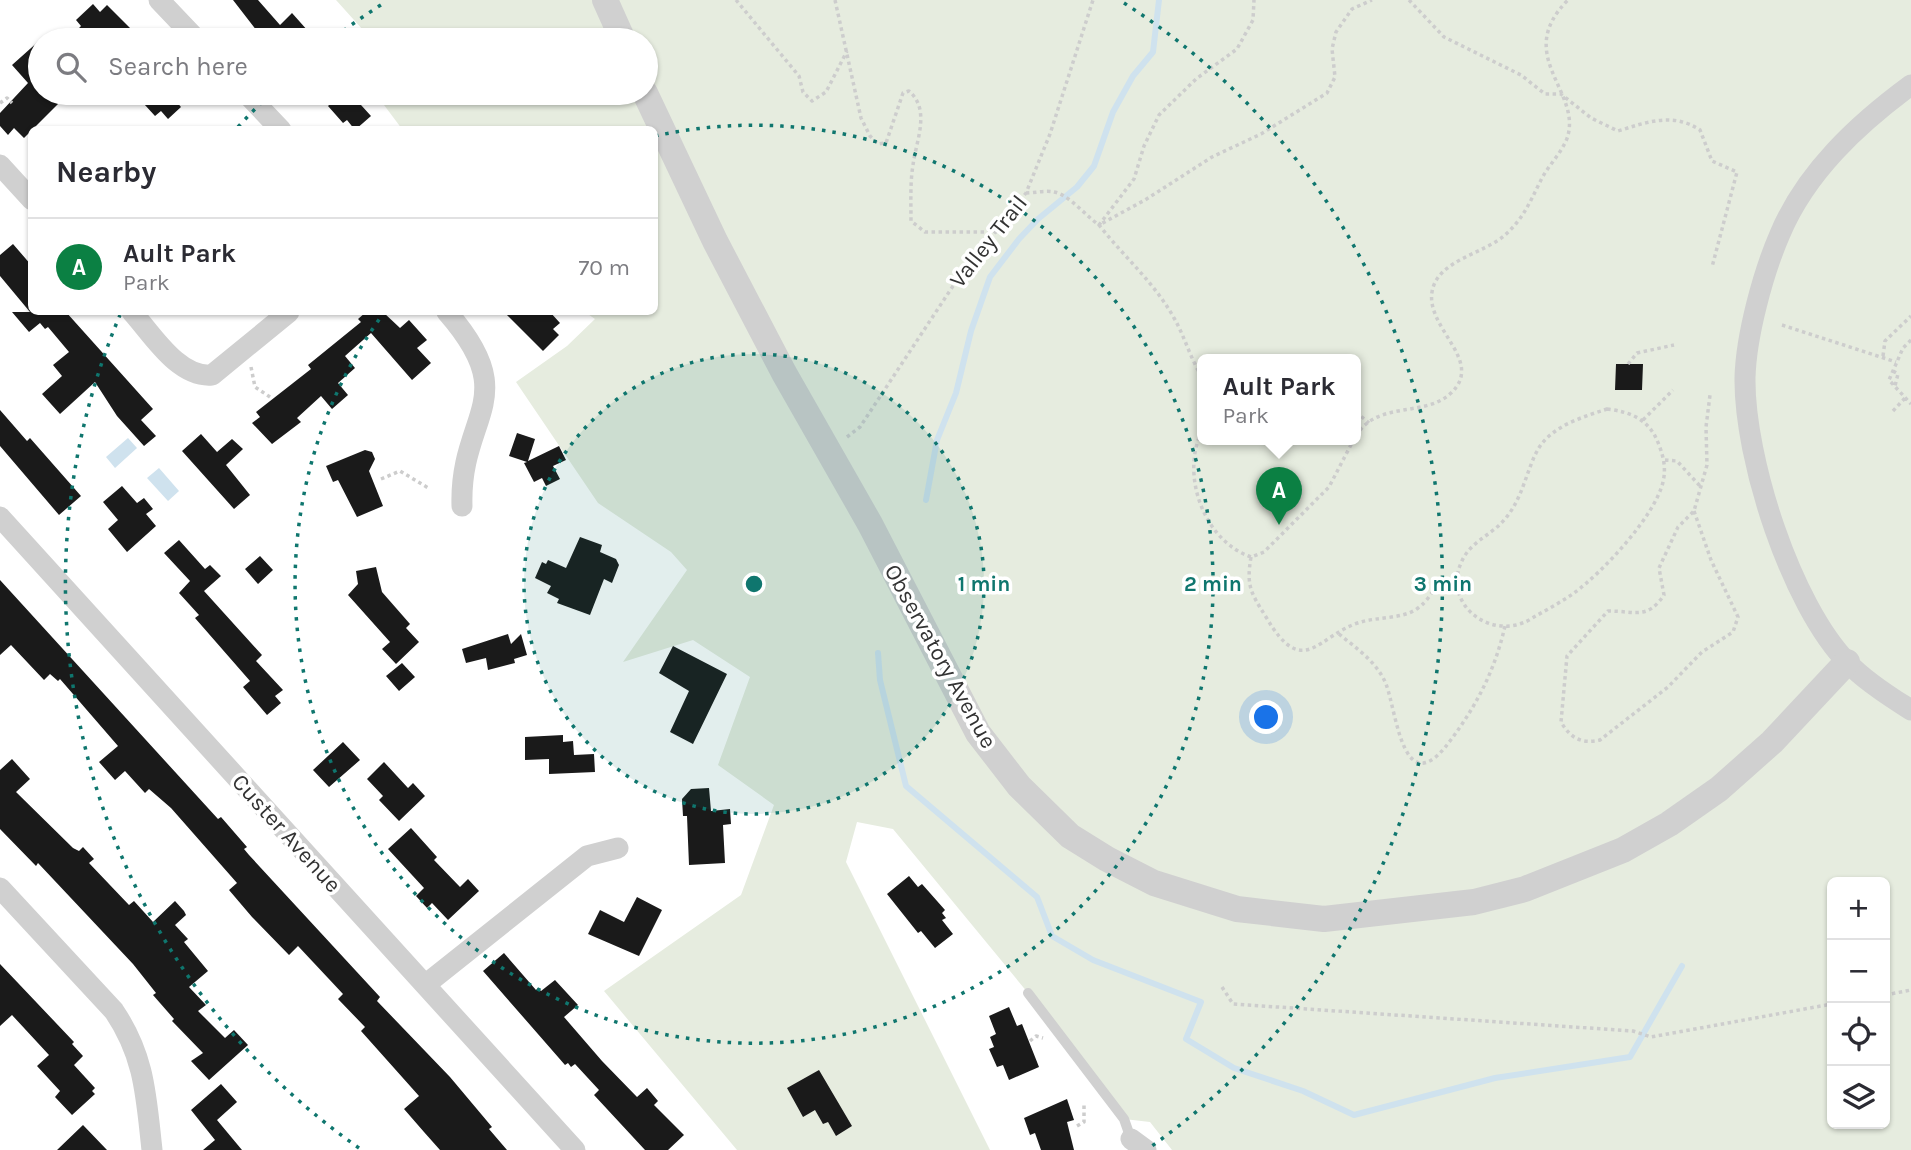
<!DOCTYPE html>
<html lang="en">
<head>
<meta charset="utf-8">
<style>
	body { margin:0; font-family:Karla,sans-serif; background:#f7f7f7; color:#2b2b33 }
	.controls { position:absolute; right:21px; bottom:21px; display:grid; overflow:hidden; border-radius:10px; box-shadow:0 2px 5px #0004 }
	.controls button { width:63px; height:63px; display:grid; place-items:center; padding:0; border:0; border-bottom:2px solid #e1e1e2; background:#fff; color:#2b2b33; font:35px sans-serif }
	.you { position:absolute; left:1267px; top:718px; width:24px; height:24px; margin:-18px; border:5px solid #fff; border-radius:50%; background:#1a73e8; box-shadow:0 0 0 10px #1a73e833 }
	.badge { display:grid; place-items:center; width:46px; height:46px; border-radius:50%; background:#0b8043; color:#fff; font-size:23px; font-weight:700 }
	.pin { position:absolute; translate:-50% -58px; filter:drop-shadow(0 2px 4px #0008) }
	.pin::after { content:''; position:absolute; top:37px; width:24px; height:21px; background:inherit; clip-path:polygon(0 0,100% 0,50% 100%) }
	.popup { position:absolute; left:1197px; top:354px; width:164px; height:91px; box-sizing:border-box; display:grid; place-content:center; border-radius:10px; background:#fff; filter:drop-shadow(0 2px 5px #0005); font-size:23px; white-space:nowrap; color:#7c7c81 }
	.popup b { font-size:26px; color:#2b2b33 }
	.popup::after { content:''; position:absolute; left:50%; top:100%; margin-left:-14px; border:14px solid transparent; border-top-color:#fff }
	.list { margin:0; padding:0; list-style:none }
	h2 { display:flex; justify-content:space-between; align-items:center; height:91px; margin:0; padding:0 28px; font-size:30px }
	h2 small { font-size:23px; font-weight:400; color:#7c7c81 }
	.list li { display:grid; grid-template-columns:46px 1fr auto; gap:21px; align-items:center; box-sizing:border-box; height:98px; padding:0 28px; border-top:2px solid #e1e1e2 }
	.list b { display:block; font-size:26px; white-space:nowrap }
	.list p { margin:0; font-size:23px; white-space:nowrap; color:#7c7c81 }
	.list em { font-size:23px; font-style:normal; color:#7c7c81 }
	.icon { flex:none; width:38px; height:38px; fill:none; stroke:currentColor; stroke-width:2; stroke-linecap:round; stroke-linejoin:round }
	.map { position:relative; flex:none; width:1911px; height:1150px; overflow:hidden }
	.search { position:absolute; background:#fff; box-shadow:0 2px 5px #0004; left:28px; top:28px; width:630px; height:77px; display:flex; align-items:center; gap:18px; box-sizing:border-box; padding:0 24px; border-radius:38px; color:#7c7c81; font-size:26px }
	.panel { position:absolute; background:#fff; box-shadow:0 2px 5px #0004; left:28px; top:126px; width:630px; height:189px; border-radius:10px }
	.map>svg:first-child { display:block }
	.green { fill:#e6ecdf; fill-rule:evenodd }
	.water { fill:#cfe2ee }
	.lines { fill:none; stroke-linecap:round; stroke-linejoin:round }
	.stream { stroke:#cfe2ee; stroke-width:6 }
	.building { fill:#1a1a1a }
	.path { stroke:#cdcdcd; stroke-width:3.5; stroke-dasharray:3.5 3.5; stroke-linecap:butt }
	.service { stroke:#d0d0d0; stroke-width:10 }
	.minor { stroke:#d0d0d0; stroke-width:21 }
	.tertiary { stroke:#d0d0d0; stroke-width:26 }
	.ring { fill:none; stroke:#0f766e; stroke-width:3.5; stroke-dasharray:3.5 7 }
	.labels { text-anchor:middle; stroke-width:7; stroke-linejoin:round; paint-order:stroke }
	.street-label { font-size:23px; fill:#333; stroke:#fff }
	.centre { fill:#0f766e; stroke:#fff; stroke-width:3.5 }
	.ring-label { font-size:21px; text-anchor:middle; font-weight:bold; fill:#0f766e; stroke:#fff; stroke-width:7; stroke-linejoin:round; paint-order:stroke }
</style>
</head>
<body>
<div class="map">
<svg width="1911" height="1150" viewBox="0 0 1911 1150">
	<rect width="100%" height="100%" fill="#fff"/>
	<path class="green" d="M336,0h1575v1150h-739l-22,-28 -26,-3 -96,-126 -135,-164 -36,-7 -11,40 144,288h-253l-133,-159 137,-96 33,-90 -56,-40 32,-88 -57,-37 -70,22 64,-92 -16,-18 -73,-49 -82,-121 51,-36 28,-27 -10,-7h69v-182l-252,-1 -27,-36h271v-53h-286l3,-10zM1202,359h154v80h-154zM1832,882h53v242h-53z"/>
	<path class="water" d="M128,438l9,10 -22,20 -9,-11z
		M159,468l20,23 -11,10 -21,-23z"/>
	<g class="lines">
		<path class="stream" d="M926,500l11,-60 19,-47 15,-62 19,-54 29,-38 19,-20 39,-32 17,-21 19,-54 20,-36 20,-24 6,-52
			M878,653l2,27 26,106 131,111 15,39 41,24 108,42 -15,37 48,29 69,23 51,24 141,-37 135,-21 52,-91"/>
	</g>
	<path class="building" d="M233,0h25l22,25 12,-12 24,27h-52z
		M93,4l7,8 7,-7 35,35h-56l-10,-9 5,-5 -5,-6z
		M40,40v53h29l-45,45 -10,-10 -6,7 -8,-9v-13l28,-30 -16,-18z
		M134,93h35l12,14 -13,12 -7,-8 -6,5z
		M322,93h52l-13,12 10,11 -16,14 -8,-10 -4,3 -15,-17 3,-3z
		M13,244l19,22v46h34l87,97 -12,11 15,16 -12,10 -27,-30 -22,-34 -35,32 -18,-20 20,-18 -9,-11 16,-13 -21,-25 -3,2 -5,-6 -11,9 -17,-20h18l-30,-36v-21z
		M366,312h17l17,16 9,-8 18,20 -10,8 14,15 -19,17 -41,-47 -26,23 10,12 -17,15 10,12 -16,14 -11,-13 -24,22 4,4 -29,22 -20,-21 8,-6 -4,-5 55,-43 -3,-4 53,-43 -3,-3z
		M504,312h46l10,11 -7,6 6,6 -16,16z
		M1616,364h27l-1,26h-27z
		M0,410l27,31 3,-3 51,58 -22,19 -59,-69z
		M517,433l18,6 -7,22 31,-15 7,14 -13,6 7,13 -14,7 -4,-8 -8,4 -10,-19 3,-1 -18,-6z
		M201,434l16,18 15,-13 11,10 -17,16 24,30 -16,14 -52,-58z
		M365,450l7,2 3,7 -6,12 14,35 -26,11 -19,-37 -5,2 -7,-16z
		M122,486l15,17 7,-5 9,11 -7,5 10,12 -29,26 -19,-23 10,-9 -15,-18z
		M580,537l22,8 -2,7 16,7 3,6 -7,18 -8,-4 -14,36 -33,-12 2,-4 -12,-6 4,-7 -16,-8 7,-16 4,2 2,-4 18,8z
		M179,540l26,29 5,-4 11,11 -17,15 58,64 -6,6 27,29 -8,6 6,7 -14,12 -24,-28 7,-6 -55,-63 4,-3 -20,-22 11,-12 -26,-28z
		M260,556l13,14 -15,14 -13,-15z
		M376,567l6,25 28,32 -4,4 13,14 -23,22 -14,-15 8,-7 -42,-47 10,-11 -2,-13z
		M0,580l218,239 3,-2 26,30 -3,2 5,6 131,142 -3,4 73,76 42,50 -3,2 18,21h-67l-16,-18 -20,-23 15,-13 -58,-65 4,-4 -27,-28 5,-5 -45,-48 -9,9 -37,-38 -23,-27 8,-7 -66,-75 -22,-19 -4,4 -20,-22 -10,9 -16,-18 19,-16 -58,-67 -2,2 -8,-7 -6,6 -33,-35 -11,10z
		M508,634l3,10 10,-10 6,21 -13,4 1,4 -27,7 -2,-12 -20,5 -4,-14z
		M673,646l54,28 -34,70 -23,-12 19,-41 -30,-18z
		M402,663l13,14 -16,14 -13,-15z
		M563,735v7l10,-1 1,14 20,-1 1,18 -46,2v-15l-24,1v-23z
		M343,742l17,18 -31,27 -16,-17z
		M12,759l18,20 -14,13 57,56 6,3 4,-4 11,12 -5,4 40,42 5,-4 19,21 22,-21 9,10 2,4 -11,10 13,14 -4,3 24,29 -19,16 17,18 -8,6 27,27 9,-8 14,15 -39,35 -18,-19 12,-8 -31,-32 2,-2 -21,-24 3,-2 -23,-29 -95,-101 -2,3 -36,-37v-59z
		M384,762l24,26 5,-5 12,13 -26,25 -20,-21 4,-4 -16,-17z
		M709,788l2,23 19,-2 1,15 -8,1 2,38 -36,2 -2,-49h-4l-1,-17 9,-10z
		M411,828l26,29 -3,3 26,27 8,-8 11,12 -31,29 -16,-17 -5,5 -11,-12 8,-8 -36,-39z
		M909,876l9,11 4,-3 23,26 -3,3 4,5 -4,2 11,14 -18,14 -14,-17 -3,2 -31,-39z
		M637,897l25,13 -23,46 -51,-22 12,-24 24,12z
		M504,953l32,37 2,-2 3,3 14,-11 23,25 -14,12 38,44 35,36 10,-9 11,13 -4,4 30,30 -16,15h-23l-51,-55 5,-5 -24,-26 -4,3 -3,-4 -3,2 -82,-94z
		M0,964l74,78 -2,2 11,12 -9,9 21,23 -3,3 3,3 -23,21 -17,-18 5,-6 -23,-25 12,-11 -37,-40 -12,11z
		M1009,1007l8,19 5,-2 17,43 -30,13 -6,-15 -6,2 -8,-18 5,-2 -4,-10 6,-3 -7,-18z
		M819,1070l33,56 -16,10 -8,-14 -5,2 -8,-14 -12,7 -16,-29z
		M221,1084l16,18 -20,18 25,30h-39l12,-10 -24,-30z
		M1067,1099l7,21 -7,2 7,28h-33l-6,-17 -5,2 -6,-17z
		M83,1125l24,25h-50z"/>
	<g class="lines">
		<path class="path" d="M736,0l63,76 4,16 9,9 14,-9 21,-41
			M835,0l26,118 9,18 8,8 8,-1 17,-50 6,-2c22,19 7,50 4,74 -3,18 -2,37 -2,56l14,11h72
			M1409,0l35,37 77,38 24,19h16l30,24 27,13c29,-9 55,-19 82,-1l12,31 25,11 -25,95
			M0,103l7,-5 5,5
			M1026,193c8,0 20,-3 28,-1 14,2 32,24 45,33l35,-46 10,-33 15,-31 37,-36 41,-30 16,-29 1,-20
			M1782,325l114,37
			M1911,340l-8,8 -14,32 22,24
			M1883,356l2,-15 26,-25
			M1628,364l9,-11 37,-8
			M251,367l4,20 15,10
			M1893,371l5,3 -3,12
			M1202,377c-12,-19 -17,-40 -28,-59 -20,-36 -50,-61 -75,-93l46,-25 67,-43 49,-23 66,-41 8,-16 -3,-28 4,-17 16,-23 20,-9
			M1202,392v10
			M1607,409c25,3 43,11 52,36 5,13 7,24 4,37 -8,34 -60,90 -89,111 -14,10 -30,18 -45,27 -38,21 -86,-15 -68,-57 9,-22 30,-27 44,-44 21,-24 23,-62 40,-79 16,-17 41,-24 62,-31z
			M1893,411l12,-13
			M1356,412l13,11
			M1643,420l30,-30
			M1202,431c-22,44 2,110 49,126l13,-5 65,-65 25,-48
			M1356,436c21,-36 69,-18 95,-43 34,-32 -25,-64 -19,-101 5,-32 52,-38 73,-57 18,-16 25,-33 35,-53 7,-15 19,-26 26,-41 20,-48 -55,-84 2,-141
			M847,437l13,-10 93,-141 73,-93 24,-59 43,-134
			M1665,460l12,1 23,25
			M381,479l19,-8 30,18
			M1694,511l17,49 27,57 -5,15 -31,20 -34,35 -68,53c-18,4 -29,-1 -39,-18l6,-66 41,-45c28,0 39,9 56,-16l-5,-27 19,-41 16,-16 13,-46 -1,-38 4,-32
			M1251,557c-5,29 0,36 15,60 38,65 52,17 95,5 16,-5 43,-3 57,-14 20,-15 6,-21 39,-21
			M1339,634c17,14 38,28 47,50 11,29 17,121 64,57 27,-36 45,-71 55,-115
			M1222,987l11,17 400,27 18,6 181,-33
			M1885,995l26,-5
			M1030,1041l6,-5 7,2
			M1077,1126l7,-4v-17"/>
		<path class="service" d="M1028,993l96,126 7,20"/>
		<path class="minor" d="M159,0l38,40
			M1911,85c-53,39 -105,87 -131,149 -17,39 -34,102 -35,144 -1,80 46,227 103,285 17,18 42,34 63,47
			M246,93l35,37
			M0,165l32,35
			M132,312c20,22 46,66 80,63l77,-63
			M447,312c77,88 12,102 15,194
			M0,517l575,633
			M0,888l114,123c31,46 32,85 38,139
			M425,985l162,-129 31,-8
			M1131,1139l15,11"/>
		<path class="tertiary" d="M605,0l18,40
			M645,93l70,148 69,132 86,151 108,209 41,53 51,50 37,23 47,24 83,26 87,10 150,-17 51,-13 98,-39 46,-26 50,-35 53,-47 75,-80"/>
	</g>
	<circle cx="754" cy="584" r="230" fill="#0f766e" fill-opacity=".12"/>
	<g class="ring">
		<circle cx="754" cy="584" r="230"/>
		<path d="M655 136A459 459 0 1 1 383 314"/>
		<path d="M359 1148A689 689 0 0 1 120 315M238 127A689 689 0 0 1 267 97M335 37A689 689 0 0 1 384 3M1124 3A689 689 0 0 1 1149 1148"/>
	</g>
	<g class="labels">
		<g class="street-label">
			<text transform="translate(988 241) rotate(-52)" y="8">Valley Trail</text>
			<text transform="translate(941 656) rotate(61)" y="8">Observatory Avenue</text>
			<text transform="translate(287 833) rotate(48)" y="8">Custer Avenue</text>
		</g>
	</g>
	<circle cx="754" cy="584" r="10" class="centre"/>
	<g class="ring-label">
		<text x="984" y="591">1 min</text>
		<text x="1213" y="591">2 min</text>
		<text x="1443" y="591">3 min</text>
	</g>
</svg>
<div class="controls">
<button>+</button>
<button>−</button>
<button><svg class="icon" aria-label="locate" viewBox="0 0 24 24"><circle cx="12" cy="12" r="6"/><path d="M12 2v4M12 18v4M2 12h4M18 12h4"/></svg></button>
<button><svg class="icon" aria-label="layers" viewBox="0 0 24 24"><path d="M12 4l9 5-9 5-9-5zM3 14l9 5 9-5"/></svg></button>
</div>
<div class="you"></div>
<div class="pin badge" style="left:1279px;top:525px">A</div>
<div class="popup"><b>Ault Park</b>Park</div>
<div class="search"><svg class="icon" aria-label="search" viewBox="0 0 24 24"><circle cx="10" cy="10" r="6"/><path d="M15 15l6 6"/></svg>Search here</div>
<section class="panel">
<h2>Nearby<small></small></h2>
<ul class="list">
<li><span class="badge">A</span><div><b>Ault Park</b><p>Park</p></div><em>70 m</em></li>
</ul>
</section>
</div>
</body>
</html>
